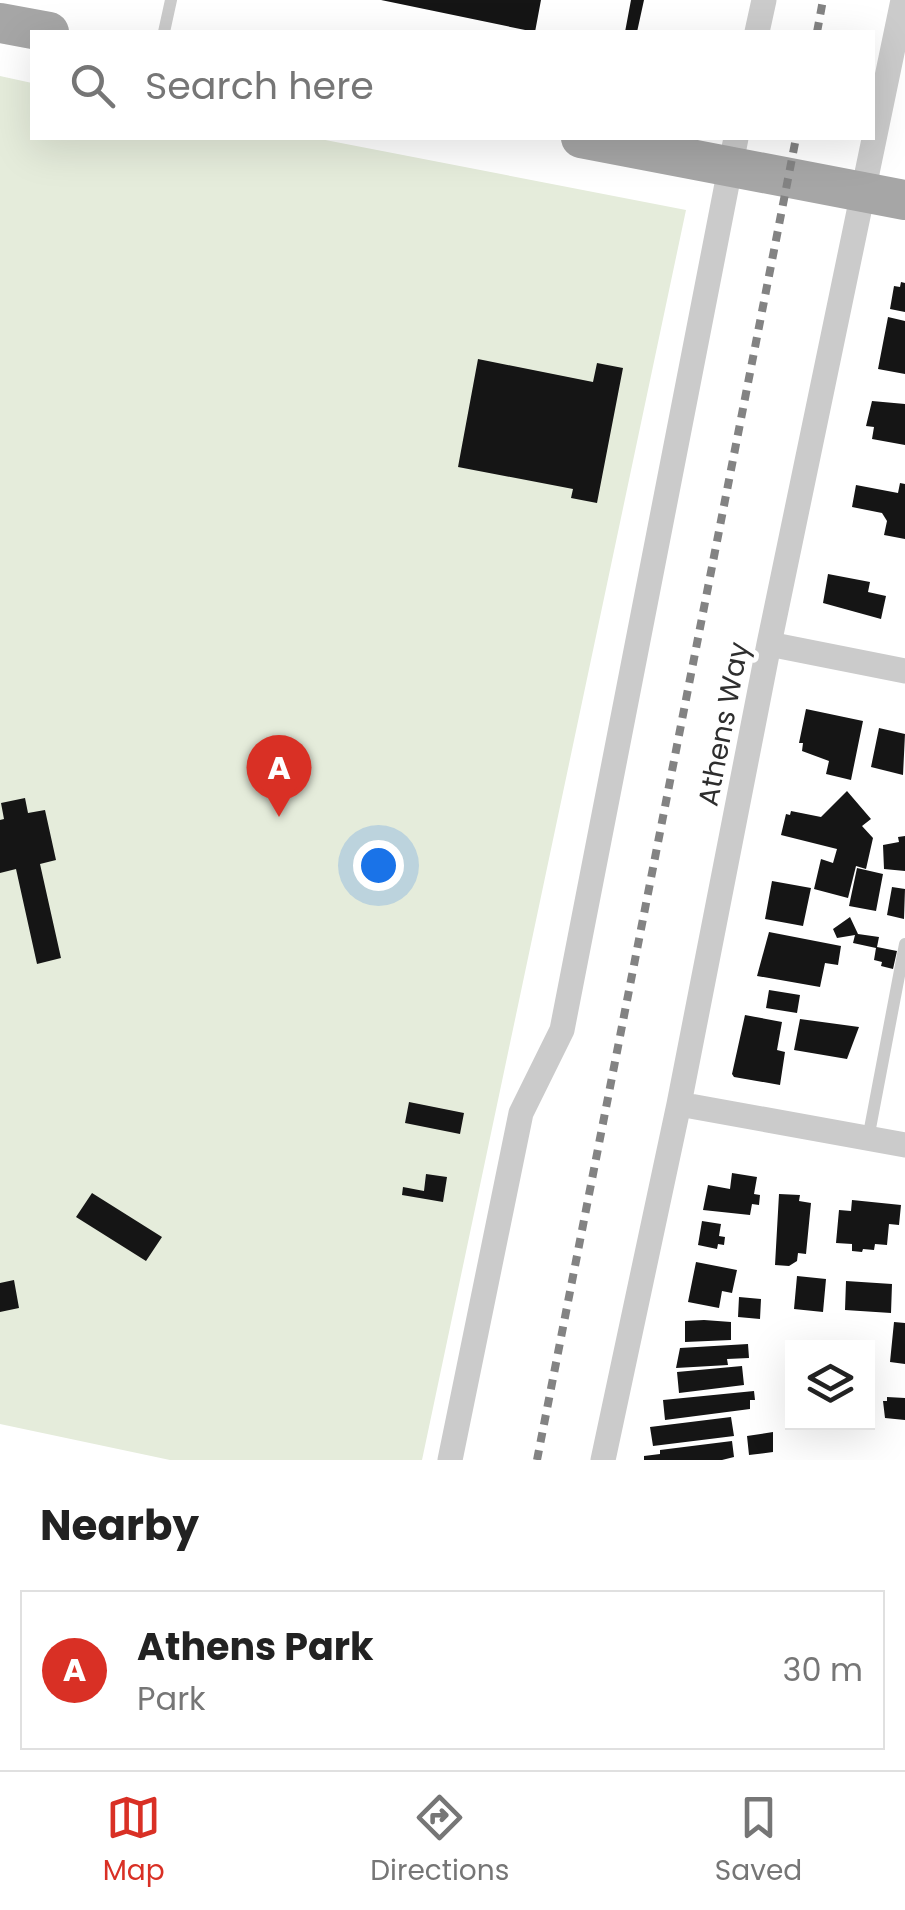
<!DOCTYPE html>
<html lang="en">
<head>
<meta charset="utf-8">
<style>
	body { margin:0; font-family:Poppins,sans-serif; background:#f2f2f2; color:#222 }
	.controls { position:absolute; right:30px; bottom:30px; display:grid; overflow:hidden; border-radius:0px; box-shadow:0 10px 40px #0002 }
	.controls button { width:90px; height:90px; display:grid; place-items:center; padding:0; border:0; border-bottom:2px solid #e0e0e0; background:#fff; color:#222; font:50px sans-serif }
	.you { position:absolute; left:378px; top:865px; width:35px; height:35px; margin:-25px; border:8px solid #fff; border-radius:50%; background:#1a73e8; box-shadow:0 0 0 15px #1a73e833 }
	.badge { display:grid; place-items:center; width:65px; height:65px; border-radius:50%; background:#d93025; color:#fff; font-size:32px; font-weight:700 }
	.pin { position:absolute; translate:-50% -82px; filter:drop-shadow(0 2px 5px #0008) }
	.pin::after { content:''; position:absolute; top:52px; width:35px; height:30px; background:inherit; clip-path:polygon(0 0,100% 0,50% 100%) }
	.list { margin:0; padding:0; list-style:none }
	h2 { display:flex; justify-content:space-between; align-items:center; height:130px; margin:0; padding:0 40px; font-size:42px }
	h2 small { font-size:32px; font-weight:400; color:#767676 }
	.list li { display:grid; grid-template-columns:65px 1fr auto; gap:30px; align-items:center; box-sizing:border-box; height:160px; margin:0 20px 20px; padding:0 20px; border:2px solid #e0e0e0; border-radius:0px }
	.list b { display:block; font-size:38px; white-space:nowrap }
	.list p { margin:0; font-size:32px; white-space:nowrap; color:#767676 }
	.list em { font-size:32px; font-style:normal; color:#767676 }
	.icon { flex:none; width:55px; height:55px; fill:none; stroke:currentColor; stroke-width:2; stroke-linecap:round; stroke-linejoin:round }
	.map { position:relative; flex:none; width:905px; height:1460px; overflow:hidden }
	.search { position:absolute; background:#fff; box-shadow:0 10px 40px #0002; left:30px; right:30px; top:30px; height:110px; display:flex; align-items:center; gap:25px; box-sizing:border-box; padding:0 35px; border-radius:0px; color:#767676; font-size:38px }
	.sheet { height:310px; background:#fff }
	nav { display:flex; justify-content:space-around; align-items:center; box-sizing:border-box; height:140px; border-top:2px solid #e0e0e0; background:#fff; font-size:28px; color:#767676 }
	nav a { display:grid; justify-items:center; gap:5px }
	nav .on { color:#d93025 }
	.map>svg:first-child { display:block }
	.green { fill:#e5ecdb }
	.building { fill:#151515 }
	.lines { fill:none; stroke-linecap:round; stroke-linejoin:round }
	.lane { stroke:#cbcbcb; stroke-width:12 }
	.street { stroke:#cbcbcb; stroke-width:25 }
	.primary { stroke:#a6a6a6; stroke-width:40 }
	.rail { stroke:#838383; stroke-width:8; stroke-dasharray:10 8; stroke-linecap:butt }
	.labels { text-anchor:middle; stroke-width:10; stroke-linejoin:round; paint-order:stroke }
	.street-label { font-size:28px; fill:#2e2e2e; stroke:#fff }
</style>
</head>
<body>
<div class="map">
<svg width="905" height="1460" viewBox="0 0 905 1460">
	<rect width="100%" height="100%" fill="#fff"/>
	<path class="green" d="M0,76l32,7v55h283l371,72 -264,1250h-252l-170,-36z"/>
	<path class="building" d="M381,0h160l-6,32z
		M631,0h13l-7,32h-12z
		M901,282l4,1v29l-15,-3 4,-23 6,1z
		M888,317l17,4v53l-27,-5z
		M478,359l115,23 4,-19 26,5 -26,135 -26,-5 2,-9 -115,-22z
		M872,401l33,3v41l-33,-6 2,-12 -8,-1z
		M900,483l5,1v55l-21,-4 3,-14 -5,-8 -30,-6 4,-22 42,8z
		M828,574l42,8 -2,10 18,4 -5,23 -58,-16z
		M806,709l57,12 -12,59 -25,-6 3,-13 -27,-10 1,-8h-4z
		M879,728l26,6 -2,41 -32,-8z
		M847,791l24,28 -9,7 11,12 -7,31 -10,-3 -8,32 -34,-9 7,-30 12,4 4,-14 -56,-14 5,-21 4,1 1,-4 30,6z
		M25,798l3,15 17,-3 11,50 -16,4 21,94 -24,6 -21,-95 -16,4v-53l4,-1 -3,-16z
		M905,836v35l-21,-2 -1,-24 16,-3 -1,-5z
		M857,868l26,6 -7,37 -27,-5z
		M772,881l39,7 -8,38 -38,-7z
		M892,887l13,2 -1,30 -17,-4z
		M850,917l8,17 21,3 -2,10 20,4 -4,18 -12,-3 1,-4 -8,-2 2,-12 -23,-5 2,-8 -18,3 -4,-9z
		M769,932l72,14 -3,19 -13,-2 -5,24 -63,-11z
		M769,990l31,5 -3,18 -31,-5z
		M745,1015l37,7 -5,28 8,2 -5,33 -46,-8 -2,-3z
		M800,1019l59,8 -12,32 -53,-9z
		M409,1102l55,11 -4,21 -55,-11z
		M732,1173l25,4 -3,17 6,1 -1,10 -7,-1 -2,11 -47,-5 5,-25 22,4z
		M426,1174l21,3 -4,25 -41,-7 1,-8 21,4z
		M92,1193l70,44 -16,24 -70,-44z
		M779,1194l21,1 -1,6 12,2 -5,51 -8,-1 -1,8 -8,5 -14,-1z
		M852,1200l49,5 -2,20 -10,-1 -2,21 -12,-1 -1,6 -11,-1 -1,3 -10,-1v-7l-16,-1 3,-33 12,1z
		M702,1221l19,3 -2,12 6,1 -1,8 -6,-1 -1,5 -19,-4z
		M696,1262l41,8 -5,23 -10,-2 -3,17 -31,-6z
		M797,1276l29,3 -3,33 -29,-3z
		M14,1280l5,28 -19,4v-29z
		M846,1281l46,3 -1,29 -46,-3z
		M739,1297l22,2 -1,20 -22,-2z
		M704,1320l27,2v18l-46,2v-21z
		M894,1322l11,1v41l-15,-2z
		M748,1344l1,14 -22,1 1,6 -52,3 4,-20z
		M742,1366l2,19 -65,8 -2,-21z
		M754,1391l1,9h-5v9l-85,11 -2,-20z
		M887,1397l18,1v22l-20,-2 -2,-17h4z
		M731,1417l3,19 -81,10 -3,-19z
		M773,1432v20l-24,3 -2,-19z
		M732,1441l2,16 -12,3h-78v-4l16,-2v-4z"/>
	<g class="lines">
		<path class="lane" d="M164,32l7,-32
			M868,1139l37,-195"/>
		<path class="street" d="M757,32l7,-32
			M769,644l136,27
			M679,1104l226,41
			M450,1460l71,-347 41,-83 174,-892
			M603,1460l76,-356 90,-460 134,-644"/>
		<path class="primary" d="M0,23l49,9
			M581,138l324,62"/>
		<path class="rail" d="M817,32l6,-32
			M537,1460l259,-1322"/>
	</g>
	<g class="labels">
		<g class="street-label">
			<text transform="translate(723 724) rotate(-79)" y="10">Athens Way</text>
		</g>
	</g>
</svg>
<div class="controls">
<button><svg class="icon" aria-label="layers" viewBox="0 0 24 24"><path d="M12 4l9 5-9 5-9-5zM3 14l9 5 9-5"/></svg></button>
</div>
<div class="you"></div>
<div class="pin badge" style="left:279px;top:817px">A</div>
<div class="search"><svg class="icon" aria-label="search" viewBox="0 0 24 24"><circle cx="10" cy="10" r="6"/><path d="M15 15l6 6"/></svg>Search here</div>
</div>
<section class="sheet">
<h2>Nearby<small></small></h2>
<ul class="list">
<li><span class="badge">A</span><div><b>Athens Park</b><p>Park</p></div><em>30 m</em></li>
</ul>
</section>
<nav>
<a class="on"><svg class="icon" aria-label="map" viewBox="0 0 24 24"><path d="M3 6l6-2 6 2 6-2v14l-6 2-6-2-6 2zM9 4v14M15 6v14"/></svg>Map</a>
<a><svg class="icon" aria-label="directions" viewBox="0 0 24 24"><path d="M12 3l9 9-9 9-9-9zM9 14v-3h6M13 9l2 2-2 2"/></svg>Directions</a>
<a><svg class="icon" aria-label="saved" viewBox="0 0 24 24"><path d="M7 4h10v16l-5-4-5 4z"/></svg>Saved</a>
</nav>
</body>
</html>
